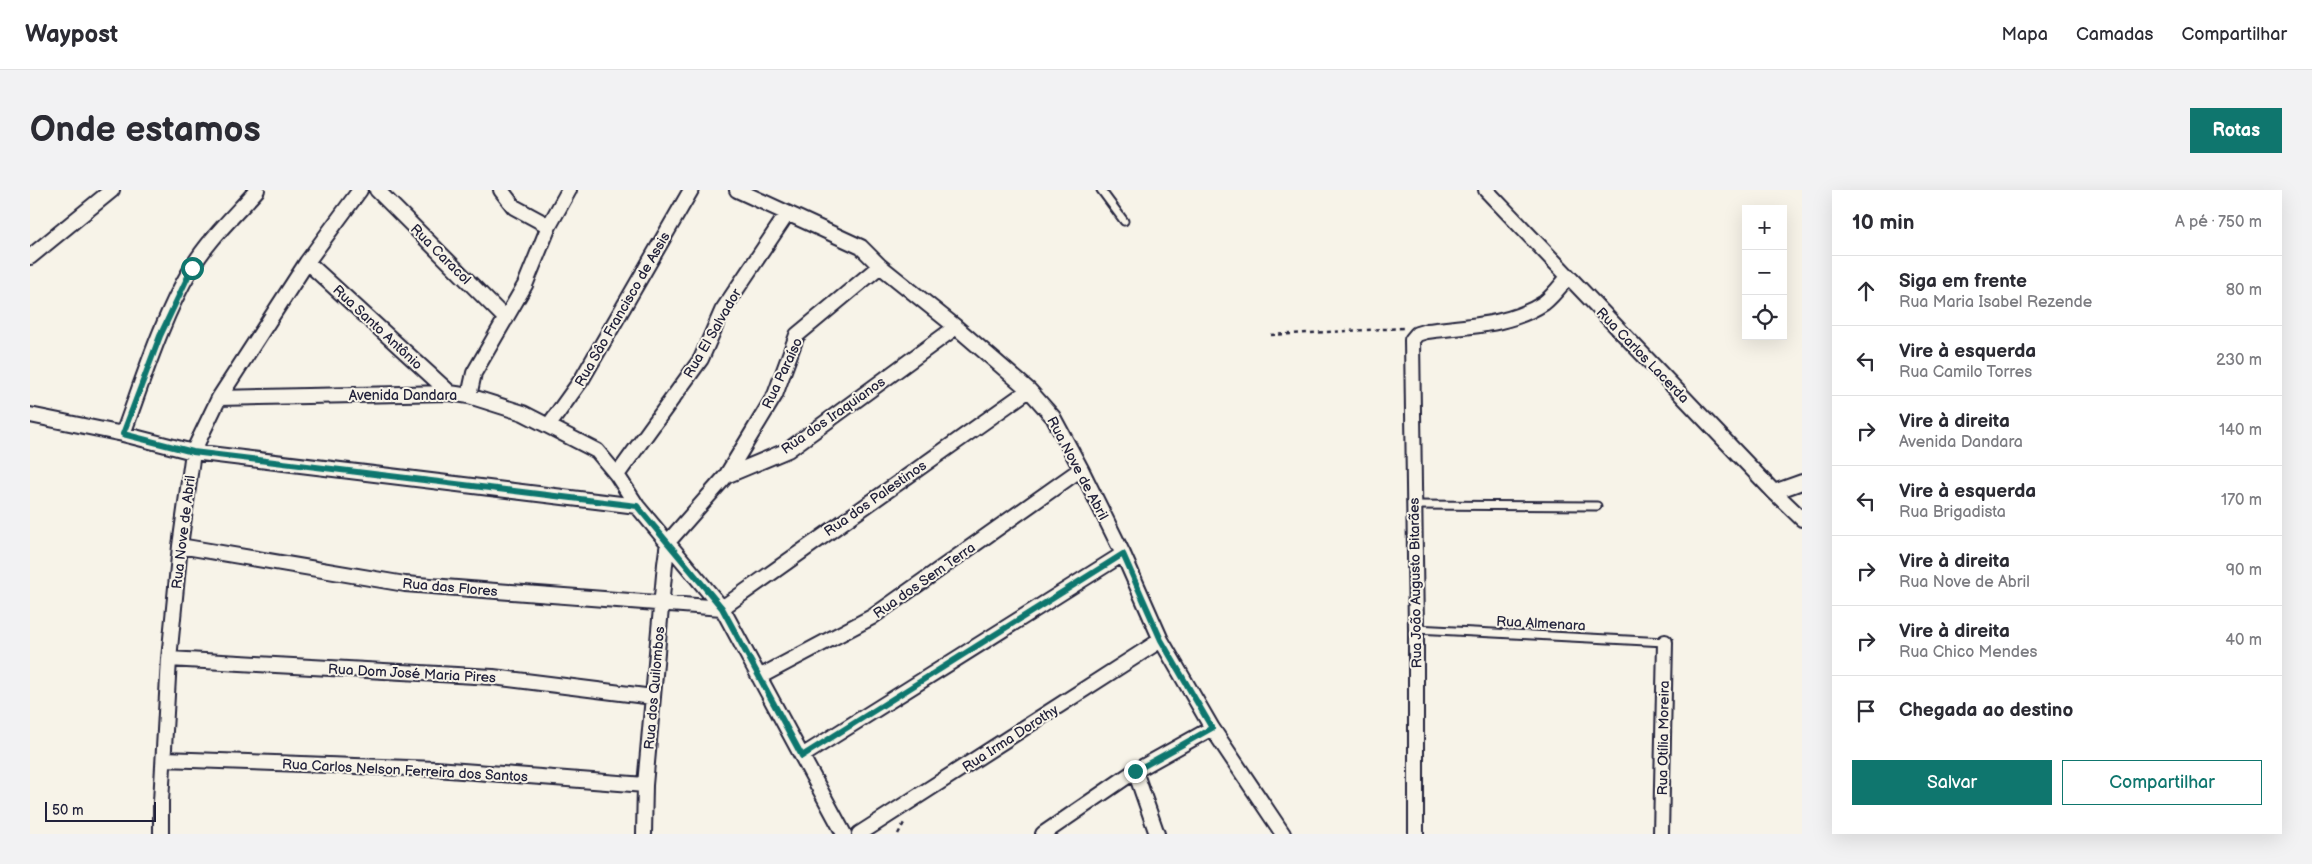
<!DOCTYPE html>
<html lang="pt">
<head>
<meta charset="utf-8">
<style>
	body { margin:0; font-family:"Balsamiq Sans",sans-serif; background:#f2f2f3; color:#2b2b33 }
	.controls { position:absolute; right:15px; top:15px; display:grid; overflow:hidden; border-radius:0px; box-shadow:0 5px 20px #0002 }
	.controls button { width:45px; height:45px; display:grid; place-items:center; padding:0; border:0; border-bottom:1px solid #e1e1e2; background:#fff; color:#2b2b33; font:25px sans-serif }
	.scale { position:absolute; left:15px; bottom:12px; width:111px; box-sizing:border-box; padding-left:5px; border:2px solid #22223b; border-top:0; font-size:14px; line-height:18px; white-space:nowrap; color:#22223b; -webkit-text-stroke:4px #f7f3e8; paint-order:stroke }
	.stop { position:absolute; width:15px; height:15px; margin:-11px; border:4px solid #0f766e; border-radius:50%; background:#fff }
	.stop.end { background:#0f766e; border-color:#fff; box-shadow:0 1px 5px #0008 }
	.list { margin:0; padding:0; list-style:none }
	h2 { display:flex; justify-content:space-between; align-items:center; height:65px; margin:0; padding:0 20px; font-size:21px }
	h2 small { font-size:16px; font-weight:400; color:#7c7c81 }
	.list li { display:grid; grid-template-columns:32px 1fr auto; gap:15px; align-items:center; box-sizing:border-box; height:70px; padding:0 20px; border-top:1px solid #e1e1e2 }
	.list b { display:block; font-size:19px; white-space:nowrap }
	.list p { margin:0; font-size:16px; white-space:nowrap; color:#7c7c81 }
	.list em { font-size:16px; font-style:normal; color:#7c7c81 }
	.actions { display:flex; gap:10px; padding:15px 20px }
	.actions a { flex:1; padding:11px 0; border:1px solid #0f766e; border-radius:0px; text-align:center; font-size:18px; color:#0f766e }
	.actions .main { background:#0f766e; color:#fff }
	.icon { flex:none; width:28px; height:28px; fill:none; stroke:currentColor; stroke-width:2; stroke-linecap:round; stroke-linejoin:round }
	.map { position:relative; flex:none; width:1772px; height:644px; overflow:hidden; border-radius:0px }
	header { display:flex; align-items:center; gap:30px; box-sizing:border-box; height:70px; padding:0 25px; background:#fff; border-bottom:1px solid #e1e1e2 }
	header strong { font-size:24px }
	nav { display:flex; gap:28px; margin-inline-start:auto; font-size:18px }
	.intro { display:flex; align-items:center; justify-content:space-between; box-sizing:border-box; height:120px; padding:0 30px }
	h1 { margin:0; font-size:35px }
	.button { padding:12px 22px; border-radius:0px; background:#0f766e; color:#fff; font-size:18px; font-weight:700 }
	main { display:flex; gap:30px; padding:0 30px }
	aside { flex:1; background:#fff; border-radius:0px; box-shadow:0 5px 20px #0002 }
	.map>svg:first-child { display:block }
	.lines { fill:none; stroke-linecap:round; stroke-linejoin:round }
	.service-casing { stroke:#22223b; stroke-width:11 }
	.minor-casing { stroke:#22223b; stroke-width:18 }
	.path { stroke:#22223b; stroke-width:2.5; stroke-dasharray:4 4; stroke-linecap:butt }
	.service { stroke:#f7f3e8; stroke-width:7 }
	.minor { stroke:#f7f3e8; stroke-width:14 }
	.route { stroke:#0f766e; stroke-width:6 }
	.labels { text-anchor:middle; stroke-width:4; stroke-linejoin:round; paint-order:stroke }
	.street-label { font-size:14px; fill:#22223b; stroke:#f7f3e8 }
</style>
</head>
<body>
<header>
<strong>Waypost</strong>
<nav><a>Mapa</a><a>Camadas</a><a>Compartilhar</a></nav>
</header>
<div class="intro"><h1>Onde estamos</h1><a class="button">Rotas</a></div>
<main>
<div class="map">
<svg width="1772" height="644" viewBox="0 0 1772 644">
	<rect width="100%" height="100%" fill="#f7f3e8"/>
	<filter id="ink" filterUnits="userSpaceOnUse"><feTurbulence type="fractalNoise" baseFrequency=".02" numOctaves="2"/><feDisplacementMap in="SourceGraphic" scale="10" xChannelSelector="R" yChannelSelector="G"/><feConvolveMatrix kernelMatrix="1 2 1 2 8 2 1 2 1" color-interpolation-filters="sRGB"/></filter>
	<g filter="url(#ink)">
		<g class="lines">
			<g class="service-casing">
				<path id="service" d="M1071,0l23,31
					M1384,315l183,1
					M1386,439l249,13"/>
			</g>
			<g class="minor-casing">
				<path id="minor" d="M347,0l129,129
					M471,0l13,17 35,19
					M707,0l124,57 19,19 76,61 73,63 24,27 28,52 42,85 38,86 51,88 71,106
					M1456,0l288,302 28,27
					M0,67l82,-67
					M277,72l143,131
					M439,206l5,-23 51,-88 24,-59 20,-36
					M189,208l231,-5 19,3 54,17 74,38 20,24 20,31 85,102 122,226
					M0,225l93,19 70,18 444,54
					M519,235l33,-46 109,-189
					M93,244c20,-54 39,-116 68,-165 17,-29 44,-54 66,-79
					M587,285l84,-116 21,-48 65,-97
					M696,286l49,-81 22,-60 83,-69
					M1744,302l28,-10
					M150,356l225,38 317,24 307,-218
					M139,469l324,18 160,20
					M729,487l113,-60 209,-148
					M772,566l321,-202
					M134,569l272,10 209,16
					M1105,581l22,63
					M131,644v-32l8,-143 11,-113 13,-94 26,-54 88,-136 53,-72
					M614,644l1,-49 20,-221 3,-22 58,-66 62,-26 168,-123
					M829,644l302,-194
					M1013,644l92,-63 77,-43
					M1386,644v-205l-4,-289 5,-6 10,-3c40,-5 82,-5 117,-28 9,-7 17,-18 24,-26
					M1631,644l4,-192"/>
			</g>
			<path class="path" d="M1241,145l133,-7
				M868,644l6,-11"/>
			<use href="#service" class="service"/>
			<use href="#minor" class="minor"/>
		</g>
	</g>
	<g class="lines" filter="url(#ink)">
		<path class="route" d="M162,78l-32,68 -37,98 70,18 444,54 85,102 80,148 321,-202 38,86 51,88 -77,43"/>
	</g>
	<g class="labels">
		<g class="street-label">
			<text transform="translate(411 64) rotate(45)" y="5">Rua Caracol</text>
			<text transform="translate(592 119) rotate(-60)" y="5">Rua Sâo Francisco de Assis</text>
			<text transform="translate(348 137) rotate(43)" y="5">Rua Santo Antônio</text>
			<text transform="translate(682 143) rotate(-60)" y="5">Rua El Salvador</text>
			<text transform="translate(1613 165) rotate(46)" y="5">Rua Carlos Lacerda</text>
			<text transform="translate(752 183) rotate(-65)" y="5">Rua Paraíso</text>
			<text x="373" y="210">Avenida Dandara</text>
			<text transform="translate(803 225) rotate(-35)" y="5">Rua dos Iraquianos</text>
			<text transform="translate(1048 278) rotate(62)" y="5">Rua Nove de Abril</text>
			<text transform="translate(845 308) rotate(-35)" y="5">Rua dos Palestinos</text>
			<text transform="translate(153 342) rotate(-83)" y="5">Rua Nove de Abril</text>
			<text transform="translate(894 390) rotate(-35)" y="5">Rua dos Sem Terra</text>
			<text transform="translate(1385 393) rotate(-91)" y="5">Rua João Augusto Bitarães</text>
			<text transform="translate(420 397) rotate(5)" y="5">Rua das Flores</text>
			<text transform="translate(1511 433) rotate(3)" y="5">Rua Almenara</text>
			<text transform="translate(382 483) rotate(3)" y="5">Rua Dom José Maria Pires</text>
			<text transform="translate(624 498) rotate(-85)" y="5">Rua dos Quilombos</text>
			<text transform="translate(980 548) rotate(-33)" y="5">Rua Irma Dorothy</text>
			<text transform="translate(1633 548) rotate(-89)" y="5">Rua Otília Moreira</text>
			<text transform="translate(375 580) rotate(3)" y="5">Rua Carlos Nelson Ferreira dos Santos</text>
		</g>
	</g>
</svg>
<div class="controls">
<button>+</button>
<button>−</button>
<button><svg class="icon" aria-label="locate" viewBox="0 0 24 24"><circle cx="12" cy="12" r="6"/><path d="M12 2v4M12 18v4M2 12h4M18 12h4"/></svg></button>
</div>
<div class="scale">50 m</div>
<div class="stop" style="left:162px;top:78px"></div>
<div class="stop end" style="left:1105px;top:581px"></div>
</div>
<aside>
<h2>10 min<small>A pé · 750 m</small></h2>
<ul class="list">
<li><svg class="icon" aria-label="ahead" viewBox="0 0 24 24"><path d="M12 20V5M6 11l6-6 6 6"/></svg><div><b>Siga em frente</b><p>Rua Maria Isabel Rezende</p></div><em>80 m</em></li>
<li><svg class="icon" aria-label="left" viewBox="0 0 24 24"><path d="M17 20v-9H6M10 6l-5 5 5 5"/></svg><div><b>Vire à esquerda</b><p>Rua Camilo Torres</p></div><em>230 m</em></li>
<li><svg class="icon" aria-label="right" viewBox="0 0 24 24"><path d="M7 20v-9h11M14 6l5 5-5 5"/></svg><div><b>Vire à direita</b><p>Avenida Dandara</p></div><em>140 m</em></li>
<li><svg class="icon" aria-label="left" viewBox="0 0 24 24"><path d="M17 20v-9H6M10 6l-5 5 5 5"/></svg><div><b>Vire à esquerda</b><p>Rua Brigadista</p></div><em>170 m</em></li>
<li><svg class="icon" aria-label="right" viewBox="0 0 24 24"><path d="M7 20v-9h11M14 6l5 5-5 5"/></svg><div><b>Vire à direita</b><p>Rua Nove de Abril</p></div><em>90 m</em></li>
<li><svg class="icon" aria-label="right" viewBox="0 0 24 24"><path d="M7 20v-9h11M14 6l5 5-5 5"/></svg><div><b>Vire à direita</b><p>Rua Chico Mendes</p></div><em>40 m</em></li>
<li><svg class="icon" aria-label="arrive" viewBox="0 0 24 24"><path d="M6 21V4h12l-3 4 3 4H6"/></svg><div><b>Chegada ao destino</b></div></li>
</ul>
<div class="actions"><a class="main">Salvar</a><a>Compartilhar</a></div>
</aside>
</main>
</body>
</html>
